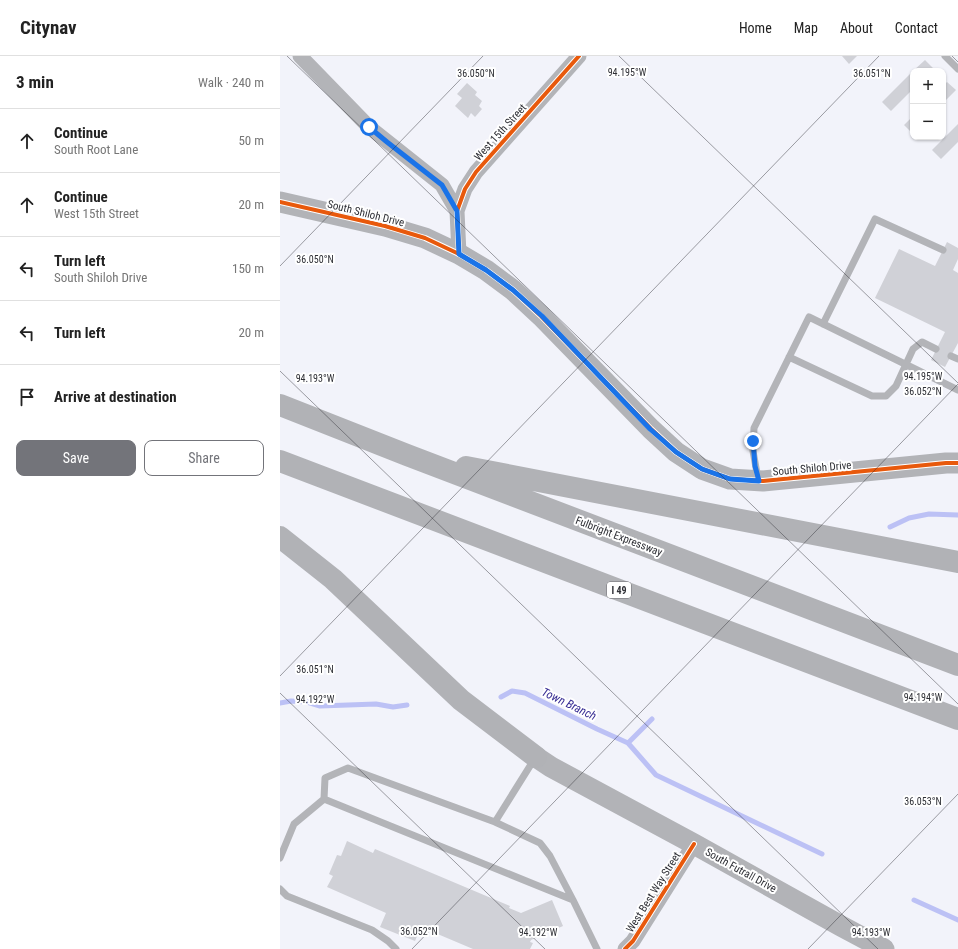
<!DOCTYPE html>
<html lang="en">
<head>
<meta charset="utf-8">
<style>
	body { margin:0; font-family:"Roboto Condensed",sans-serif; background:#f6f6f6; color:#222 }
	.controls { position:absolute; right:12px; top:12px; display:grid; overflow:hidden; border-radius:8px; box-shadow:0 1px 3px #0004 }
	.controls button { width:36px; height:36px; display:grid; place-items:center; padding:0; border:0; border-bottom:1px solid #e0e0e0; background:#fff; color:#222; font:20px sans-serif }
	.stop { position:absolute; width:12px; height:12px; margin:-9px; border:3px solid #1a73e8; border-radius:50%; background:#fff }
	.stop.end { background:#1a73e8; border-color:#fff; box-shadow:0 1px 4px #0008 }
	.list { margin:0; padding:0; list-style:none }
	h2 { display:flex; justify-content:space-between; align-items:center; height:52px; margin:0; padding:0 16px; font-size:17px }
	h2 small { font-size:13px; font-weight:400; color:#767676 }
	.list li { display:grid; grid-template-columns:26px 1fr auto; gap:12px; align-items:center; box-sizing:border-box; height:64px; padding:0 16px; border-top:1px solid #e0e0e0 }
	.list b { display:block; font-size:15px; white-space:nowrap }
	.list p { margin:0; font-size:13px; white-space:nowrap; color:#767676 }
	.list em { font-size:13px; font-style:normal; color:#767676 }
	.actions { display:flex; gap:8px; padding:12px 16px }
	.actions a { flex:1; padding:9px 0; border:1px solid #73747a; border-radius:8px; text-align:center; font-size:14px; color:#73747a }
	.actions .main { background:#73747a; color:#fff }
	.icon { flex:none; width:22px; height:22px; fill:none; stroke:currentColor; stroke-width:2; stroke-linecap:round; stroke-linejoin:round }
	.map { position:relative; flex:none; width:678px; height:893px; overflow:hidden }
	header { display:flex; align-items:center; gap:24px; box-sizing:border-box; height:56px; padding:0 20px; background:#fff; border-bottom:1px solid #e0e0e0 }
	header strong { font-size:19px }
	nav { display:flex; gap:22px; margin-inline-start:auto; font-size:14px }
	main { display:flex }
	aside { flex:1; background:#fff }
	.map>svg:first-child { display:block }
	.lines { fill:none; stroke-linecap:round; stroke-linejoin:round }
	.stream { stroke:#bcc1f5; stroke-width:5 }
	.building { fill:#d0d1d7 }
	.lane { stroke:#b3b4b8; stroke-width:7 }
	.street { stroke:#b3b4b8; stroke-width:15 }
	.secondary { stroke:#b2b3b7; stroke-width:21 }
	.highway { stroke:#b1b2b6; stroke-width:22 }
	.cycleway-casing { stroke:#fff; stroke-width:6 }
	.cycleway { stroke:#e8590c; stroke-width:4 }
	.route { stroke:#1a73e8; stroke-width:5 }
	.ticks { fill:none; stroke:#2e2f35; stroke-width:1; stroke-opacity:0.45 }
	.labels { text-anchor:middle; stroke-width:4; stroke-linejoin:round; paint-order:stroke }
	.shield { fill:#fff; stroke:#6d6d72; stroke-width:1 }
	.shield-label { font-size:10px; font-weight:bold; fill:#2e2f35 }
	.street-label { font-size:11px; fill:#2e2f35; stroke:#fff }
	.water-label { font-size:12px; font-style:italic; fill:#382e94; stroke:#fff }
	.ticks-label { font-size:10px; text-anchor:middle; fill:#2e2f35; stroke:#fff; stroke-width:4; stroke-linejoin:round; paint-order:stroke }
</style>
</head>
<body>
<header>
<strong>Citynav</strong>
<nav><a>Home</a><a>Map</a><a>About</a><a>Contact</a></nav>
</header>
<main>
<aside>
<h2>3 min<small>Walk · 240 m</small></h2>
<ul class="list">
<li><svg class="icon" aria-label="ahead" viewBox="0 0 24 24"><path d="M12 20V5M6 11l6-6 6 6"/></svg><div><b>Continue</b><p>South Root Lane</p></div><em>50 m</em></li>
<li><svg class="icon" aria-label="ahead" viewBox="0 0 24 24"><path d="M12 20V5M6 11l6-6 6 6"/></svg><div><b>Continue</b><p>West 15th Street</p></div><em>20 m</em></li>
<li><svg class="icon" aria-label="left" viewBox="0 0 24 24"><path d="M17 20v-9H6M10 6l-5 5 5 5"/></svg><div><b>Turn left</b><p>South Shiloh Drive</p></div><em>150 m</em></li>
<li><svg class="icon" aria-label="left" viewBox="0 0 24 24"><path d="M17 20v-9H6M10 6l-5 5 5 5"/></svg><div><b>Turn left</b></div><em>20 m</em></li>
<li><svg class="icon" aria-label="arrive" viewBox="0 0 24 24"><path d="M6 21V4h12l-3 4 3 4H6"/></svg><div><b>Arrive at destination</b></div></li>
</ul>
<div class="actions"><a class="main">Save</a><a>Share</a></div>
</aside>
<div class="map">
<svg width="678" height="893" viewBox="0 0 678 893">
	<rect width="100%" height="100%" fill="#f2f3fa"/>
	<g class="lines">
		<path class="stream" d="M610,471l19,-9 20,-4 29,1
			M221,641l11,-6 13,2 72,36 31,14 28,32 166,79
			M0,647l11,-2 16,1 13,4 56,-2 17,3 14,-2
			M348,687l24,-24
			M634,844l44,20"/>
	</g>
	<path class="building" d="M562,0h15l-8,8z
		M645,4l9,9 -2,2h-19z
		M633,15v18l-22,22 -9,-9z
		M667,26l9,8 -13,13v-17z
		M187,27l10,9 -2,3 7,6 -3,5 3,3 -7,8 -4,-4 -3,5 -13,-12 7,-8 -5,-4z
		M633,60v16l-1,1 -8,-8z
		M678,68v18l-17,17 -9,-9z
		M667,186l11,6v11l-5,11 5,3v70l-13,24 -14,-7 14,-28 -70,-34 24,-49 36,17z
		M67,785l26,12 2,-4 135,57 -1,2 12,5 31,-13 11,26 -32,14 -1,2 3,1 -3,6h-57l-52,-22 -6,14 -35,-14 6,-14 -59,-26 6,-11 -4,-2 8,-19 4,1z"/>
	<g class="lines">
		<path class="lane" d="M665,0l13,13
			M543,268l52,-105 68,31
			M671,300l7,3
			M509,301l83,39h14l10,-10 17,-37 9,-7 14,7
			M478,423l-5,-28 1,-23 55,-111 149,73
			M44,743l1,-21 23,-10 147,54 45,21 10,13 23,44
			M215,766l40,-64
			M0,802l14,-34 30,-25 249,101 24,49
			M0,833l7,7 85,34 16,11 8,8"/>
		<path class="street" d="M20,0l69,71 73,58 15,26
			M179,198l-2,-43 8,-22 11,-17 103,-116
			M345,893l8,-8 61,-97"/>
		<path class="secondary" d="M0,146l105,24 40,12 34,16 27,16 27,20 28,26 110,113 25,23 26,17 28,10 33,2 183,-18h12
			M256,701l15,10 143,77 147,82 43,23"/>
		<path class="highway" d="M0,349l127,50 551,210
			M0,405l678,258
			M186,411l492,95
			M0,481l53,42 128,121 75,57"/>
		<g class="cycleway-casing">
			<path id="cycleway" d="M0,146l105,24 40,12 34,16 27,16 27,20 28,26 110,113 25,23 26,17 28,10 33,2 183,-18h12
				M179,198l-2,-43 8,-22 11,-17 103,-116
				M345,893l8,-8 61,-97"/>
		</g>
		<use href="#cycleway" class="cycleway"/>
	</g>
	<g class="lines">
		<path class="route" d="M89,71l18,15 55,43 15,26 2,43 27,16 27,20 29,26 108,113 26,23 26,17 28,10 29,2 -4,-15 -2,-25"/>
	</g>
	<path class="ticks" d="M7,0l671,648M339,0l339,327M672,0l6,6M0,210l203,-210M0,315l598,578M0,620l599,-620M0,637l265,256M132,893l546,-565M528,893l150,-155"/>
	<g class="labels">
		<rect class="shield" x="327" y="526" width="24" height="16" rx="3"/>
		<g class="shield-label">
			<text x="339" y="538">I 49</text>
		</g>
		<g class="street-label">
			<text transform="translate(220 76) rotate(-48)" y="4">West 15th Street</text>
			<text transform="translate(86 157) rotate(14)" y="4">South Shiloh Drive</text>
			<text transform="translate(532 412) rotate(-5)" y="4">South Shiloh Drive</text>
			<text transform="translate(339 480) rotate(21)" y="4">Fulbright Expressway</text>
			<text transform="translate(461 814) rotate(29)" y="4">South Futrall Drive</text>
			<text transform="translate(373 836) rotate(-58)" y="4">West Best Way Street</text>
		</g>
		<g class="water-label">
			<text transform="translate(289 648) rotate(26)" y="4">Town Branch</text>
		</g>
	</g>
	<g class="ticks-label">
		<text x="347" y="20">94.195°W</text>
		<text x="196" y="21">36.050°N</text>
		<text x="592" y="21">36.051°N</text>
		<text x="35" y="207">36.050°N</text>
		<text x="643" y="324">94.195°W</text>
		<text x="35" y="326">94.193°W</text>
		<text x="643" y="339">36.052°N</text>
		<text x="35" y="617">36.051°N</text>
		<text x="643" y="645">94.194°W</text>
		<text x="35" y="647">94.192°W</text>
		<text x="643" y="749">36.053°N</text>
		<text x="139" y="879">36.052°N</text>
		<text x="258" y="880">94.192°W</text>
		<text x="591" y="880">94.193°W</text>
	</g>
</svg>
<div class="controls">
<button>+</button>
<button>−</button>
</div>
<div class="stop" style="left:89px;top:71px"></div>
<div class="stop end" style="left:473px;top:385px"></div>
</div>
</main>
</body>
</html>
